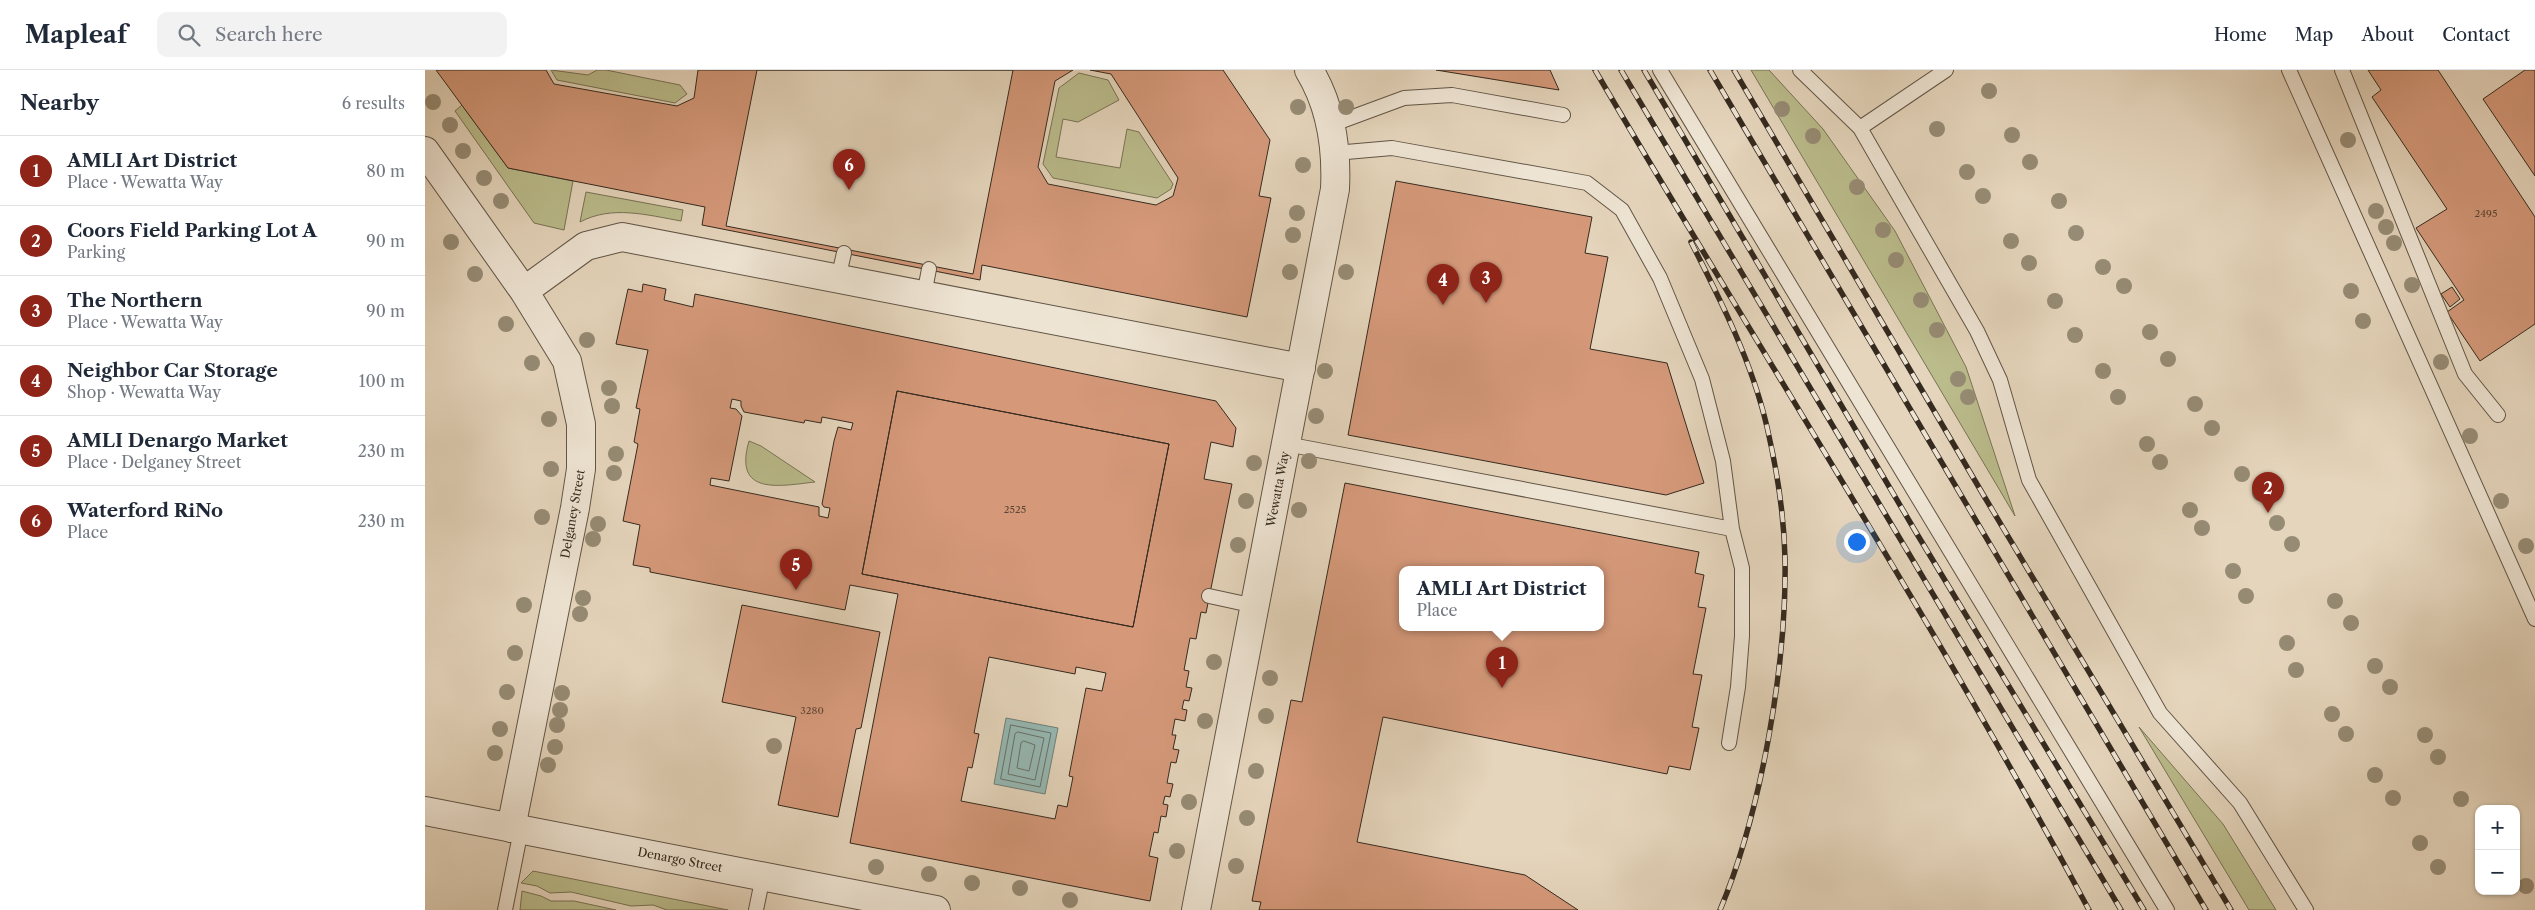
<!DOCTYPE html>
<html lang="en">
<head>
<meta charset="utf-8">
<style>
	body { margin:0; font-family:"Libre Caslon Text",serif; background:#f2f2f3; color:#1f2937 }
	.controls { position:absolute; right:15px; bottom:15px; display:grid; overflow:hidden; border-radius:10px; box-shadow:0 1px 4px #0004 }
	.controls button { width:45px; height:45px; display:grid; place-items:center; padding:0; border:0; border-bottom:1px solid #e0e1e3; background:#fff; color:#1f2937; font:25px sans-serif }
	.you { position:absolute; left:1431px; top:471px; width:18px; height:18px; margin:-12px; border:4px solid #fff; border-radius:50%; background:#1a73e8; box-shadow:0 0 0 8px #1a73e833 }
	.badge { display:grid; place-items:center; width:32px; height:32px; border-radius:50%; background:#8f2418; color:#fff; font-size:16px; font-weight:700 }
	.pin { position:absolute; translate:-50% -41px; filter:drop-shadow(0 1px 2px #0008) }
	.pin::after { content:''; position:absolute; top:26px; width:18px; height:15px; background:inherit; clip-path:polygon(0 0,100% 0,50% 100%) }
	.popup { position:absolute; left:974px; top:496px; width:205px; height:65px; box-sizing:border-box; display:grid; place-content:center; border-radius:10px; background:#fff; filter:drop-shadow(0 1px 4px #0005); font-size:16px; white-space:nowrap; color:#747a83 }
	.popup b { font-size:19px; color:#1f2937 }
	.popup::after { content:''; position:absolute; left:50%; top:100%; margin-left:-10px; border:10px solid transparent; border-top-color:#fff }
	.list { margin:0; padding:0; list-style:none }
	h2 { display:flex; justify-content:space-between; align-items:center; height:65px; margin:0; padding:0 20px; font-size:21px }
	h2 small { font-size:16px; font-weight:400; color:#747a83 }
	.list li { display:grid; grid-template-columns:32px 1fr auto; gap:15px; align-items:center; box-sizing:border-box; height:70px; padding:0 20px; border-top:1px solid #e0e1e3 }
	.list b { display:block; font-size:19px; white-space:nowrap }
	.list p { margin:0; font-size:16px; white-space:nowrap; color:#747a83 }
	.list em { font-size:16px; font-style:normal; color:#747a83 }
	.icon { flex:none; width:28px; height:28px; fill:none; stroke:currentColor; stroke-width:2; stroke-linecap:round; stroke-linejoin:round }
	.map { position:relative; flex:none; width:2110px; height:840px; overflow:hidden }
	header { display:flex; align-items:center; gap:30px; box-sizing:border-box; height:70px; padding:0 25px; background:#fff; border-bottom:1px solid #e0e1e3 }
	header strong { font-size:24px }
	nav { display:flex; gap:28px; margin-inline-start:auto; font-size:18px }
	.search { width:350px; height:45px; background:#f2f2f3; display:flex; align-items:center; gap:12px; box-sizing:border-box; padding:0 18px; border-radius:10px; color:#747a83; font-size:19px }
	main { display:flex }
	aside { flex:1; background:#fff }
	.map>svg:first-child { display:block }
	.green { fill:#bbbc8c; stroke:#787356 }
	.water { fill:#96b8b3; stroke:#6f7f78 }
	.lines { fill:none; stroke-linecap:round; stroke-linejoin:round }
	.shore { stroke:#667169; stroke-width:1 }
	.building { fill:#d5997a; stroke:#352a1f; fill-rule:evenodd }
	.service-casing { stroke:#615546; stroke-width:16 }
	.minor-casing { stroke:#615546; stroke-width:30 }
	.tertiary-casing { stroke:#615546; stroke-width:30 }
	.service { stroke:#eee4d3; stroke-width:14 }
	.minor { stroke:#eee4d3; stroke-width:28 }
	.tertiary { stroke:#eee4d3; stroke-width:28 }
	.rail-casing { stroke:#352a1f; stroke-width:5.5 }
	.rail { stroke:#eee4d3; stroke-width:4; stroke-dasharray:11; stroke-linecap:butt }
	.tree { fill:#968b74 }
	.labels { text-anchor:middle; stroke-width:4; stroke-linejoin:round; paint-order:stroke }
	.number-label { font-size:10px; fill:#5d4636 }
	.street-label { font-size:12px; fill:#352a1f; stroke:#eee4d3 }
</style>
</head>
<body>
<header>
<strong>Mapleaf</strong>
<div class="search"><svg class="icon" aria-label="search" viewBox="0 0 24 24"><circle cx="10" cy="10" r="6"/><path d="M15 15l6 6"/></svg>Search here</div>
<nav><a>Home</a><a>Map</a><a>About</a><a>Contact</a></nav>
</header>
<main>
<aside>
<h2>Nearby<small>6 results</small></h2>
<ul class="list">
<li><span class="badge">1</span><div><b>AMLI Art District</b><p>Place · Wewatta Way</p></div><em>80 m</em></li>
<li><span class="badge">2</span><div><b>Coors Field Parking Lot A</b><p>Parking</p></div><em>90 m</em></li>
<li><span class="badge">3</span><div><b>The Northern</b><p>Place · Wewatta Way</p></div><em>90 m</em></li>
<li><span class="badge">4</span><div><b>Neighbor Car Storage</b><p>Shop · Wewatta Way</p></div><em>100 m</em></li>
<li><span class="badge">5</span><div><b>AMLI Denargo Market</b><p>Place · Delganey Street</p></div><em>230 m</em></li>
<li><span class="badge">6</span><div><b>Waterford RiNo</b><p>Place</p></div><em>230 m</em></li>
</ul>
</aside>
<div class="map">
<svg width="2110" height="840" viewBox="0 0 2110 840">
	<rect width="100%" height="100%" fill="#e5d5bc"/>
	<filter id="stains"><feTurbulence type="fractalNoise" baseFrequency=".004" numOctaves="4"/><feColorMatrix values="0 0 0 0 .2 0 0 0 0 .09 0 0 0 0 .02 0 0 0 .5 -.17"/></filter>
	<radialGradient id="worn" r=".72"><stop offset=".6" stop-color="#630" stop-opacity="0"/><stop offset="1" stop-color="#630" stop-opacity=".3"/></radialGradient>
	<path class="green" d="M126,0l37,5 9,-5h9l74,15 7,9 -12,9 -118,-23z
		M1326,0h18l54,59 72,102 71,136 49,149z
		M654,3l29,7 11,20 -41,22 -15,-3 -7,38 64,11 7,-39 12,3 34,52 -2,5 -14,9 -104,-20 -10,-14 16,-76z
		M37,35l46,63 65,13 -9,49 -30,-7 -79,-112z
		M161,122l97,18 -2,11c-34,-6 -69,-16 -101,1z
		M324,371l12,5 54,36c-36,4 -82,14 -66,-41z
		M1714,657l84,97 53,86h-27z
		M108,801l195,39h-61l-14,-5 -22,1 -60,-14 -21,1 -13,-7 -16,-3z
		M97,821l19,5 10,5h23l42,9h-96z"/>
	<path class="water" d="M581,648l52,10 -13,66 -51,-10z"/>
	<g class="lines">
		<path class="shore" d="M586,655l40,8 -11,54 -39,-8z
			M593,662l26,6 -9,42 -27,-6 7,-40z
			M599,671l11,4 -6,26 -12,-3 4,-25z"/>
	</g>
	<path class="building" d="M11,0h110l8,14 123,22 17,-8 4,-28h375l-18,11 -17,86 10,17 108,21 17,-9 5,-18 -67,-104 -21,-4h133l47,70 -11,56 12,2 -24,119 -265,-52 -2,15 -278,-55 3,-18 -197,-39z
		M332,0h256l-40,204 -247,-48z
		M1011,0h114l9,20z
		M1943,0h70l97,147v107l-55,37 -33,-49 17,-12 -48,-72 31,-19 -75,-112 9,-7z
		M2100,0h10v106l-52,-77z
		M971,111l196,36 -7,36 23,4 -18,92 77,14 37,120 -38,12 -318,-60z
		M218,214l23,5 -2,11 29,7 2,-13 521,107 20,27 -3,19 -22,-5 -7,37 28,5 -26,129 -5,-1 -5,27 -6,-1 -6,32 5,1 -3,16 6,1 -3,13 -5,-1 -2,9 5,1 -2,11 -10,-2 -3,16h4l-3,14 6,1 -3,13 -5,-1 -4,21 6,1 -3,13 -5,-1 -2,8 5,1 -2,12 -5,-1 -3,17 -4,-1 -5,24 9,2 -8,43 -300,-58 48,-249 -48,-9 -5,25 -195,-38v-4l-17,-3 7,-40 -17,-4 15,-77 -4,-2 6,-33 -4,-1 12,-58 -32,-6 12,-55 14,3zM472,321l272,53 -36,183 -271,-53zM307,329l9,2v5l3,6 60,11 1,-3 16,3 1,-6 31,6 -2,7 -13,-3 -4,14 -12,63 2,3 6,1 -2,10 -9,-2v-9l-109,-22 1,-7 18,3 13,-65 -6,-7 -6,-1zM564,587l86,17 1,-7 30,6 -4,18 -16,-3 -17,88 4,1 -6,30 -9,-2 -3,14 -94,-18 7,-34 4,1 7,-34 -5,-1z
		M2027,217l8,12 -10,8 -9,-13z
		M472,321l272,53 -36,183 -271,-53z
		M920,413l354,69 -4,21 9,2 -6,32 8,1 -13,66 9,1 -10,52 7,1 -9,42 -21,-4 -2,8 -284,-57 -26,125 168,33 53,35h-319l2,-8 -9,-1 39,-201 11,2zM978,499h198v58h-198z
		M317,535l138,27 -19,96 -5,1 -18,88 -60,-12 18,-88 -74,-15z"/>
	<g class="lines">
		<g class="service-casing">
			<path id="service" d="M1235,0l507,840
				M1375,0l60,58 86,-58
				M1864,0l246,549
				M1917,0l123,304 33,41
				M906,55l73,-27 48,-3 111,20
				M1435,58l117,203 23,49 29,100 131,233 80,90 66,107
				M910,83l57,-5 195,35 35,27 38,68 42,101 21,82 9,68
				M413,209l6,-26
				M499,225l5,-26
				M861,374l446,85 10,39v68l-4,51 -9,56
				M784,526l46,10
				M80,840l16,-80
				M331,840l7,-34"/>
		</g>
		<g class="minor-casing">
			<path id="minor" d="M0,81l99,140 43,70 14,63v45l-6,39 -64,320
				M99,221l62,-45 36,-9 679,131
				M771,840l139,-721c2,-41 -4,-83 -26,-119"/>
		</g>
		<g class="tertiary-casing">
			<path id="tertiary" d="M0,741l511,99"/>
		</g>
		<use href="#service" class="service"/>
		<use href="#minor" class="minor"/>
		<use href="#tertiary" class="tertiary"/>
		<g class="rail-casing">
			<path id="rail" d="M1170,0c164,280 340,553 494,840
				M1196,0l500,840
				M1219,0l273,464 227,376
				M1285,0l496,840
				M1309,0l250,426 247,414
				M1266,172c30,59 61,120 76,185 10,43 17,88 18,131 2,106 -24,255 -65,352"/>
		</g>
		<use href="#rail" class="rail"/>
	</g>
	<g class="tree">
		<circle cx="1564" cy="21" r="8"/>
		<circle cx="8" cy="32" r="8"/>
		<circle cx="873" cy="37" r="8"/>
		<circle cx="921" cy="37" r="8"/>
		<circle cx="1357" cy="39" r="8"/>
		<circle cx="25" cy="55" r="8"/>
		<circle cx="1512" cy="59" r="8"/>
		<circle cx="1587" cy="65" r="8"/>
		<circle cx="1388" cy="66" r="8"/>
		<circle cx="1923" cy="70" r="8"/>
		<circle cx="38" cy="81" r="8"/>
		<circle cx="1605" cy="92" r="8"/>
		<circle cx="878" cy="95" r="8"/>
		<circle cx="1542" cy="102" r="8"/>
		<circle cx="59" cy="108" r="8"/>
		<circle cx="1432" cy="117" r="8"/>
		<circle cx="1558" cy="126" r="8"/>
		<circle cx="76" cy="131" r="8"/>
		<circle cx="1634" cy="131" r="8"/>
		<circle cx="1951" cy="141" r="8"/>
		<circle cx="872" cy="143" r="8"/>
		<circle cx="1961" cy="157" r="8"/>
		<circle cx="1458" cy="160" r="8"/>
		<circle cx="1651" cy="163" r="8"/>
		<circle cx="868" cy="165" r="8"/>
		<circle cx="1586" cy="171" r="8"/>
		<circle cx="26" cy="172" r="8"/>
		<circle cx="1969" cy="173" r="8"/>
		<circle cx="1471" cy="190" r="8"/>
		<circle cx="1604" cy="193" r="8"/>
		<circle cx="1678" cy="197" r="8"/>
		<circle cx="865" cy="202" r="8"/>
		<circle cx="921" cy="202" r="8"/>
		<circle cx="50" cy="204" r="8"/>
		<circle cx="1987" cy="215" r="8"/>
		<circle cx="1699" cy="216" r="8"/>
		<circle cx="1926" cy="221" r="8"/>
		<circle cx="1496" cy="230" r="8"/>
		<circle cx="1630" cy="231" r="8"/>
		<circle cx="1938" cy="251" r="8"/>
		<circle cx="81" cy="254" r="8"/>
		<circle cx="1512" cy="260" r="8"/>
		<circle cx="1725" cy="262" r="8"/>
		<circle cx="1650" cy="265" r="8"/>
		<circle cx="162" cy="270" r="8"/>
		<circle cx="1743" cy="289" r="8"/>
		<circle cx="2016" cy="292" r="8"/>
		<circle cx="107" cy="293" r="8"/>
		<circle cx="900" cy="301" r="8"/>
		<circle cx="1678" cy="301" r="8"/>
		<circle cx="1533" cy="309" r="8"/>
		<circle cx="184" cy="318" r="8"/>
		<circle cx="1543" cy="327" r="8"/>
		<circle cx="1693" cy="327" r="8"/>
		<circle cx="1770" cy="334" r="8"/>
		<circle cx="187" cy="336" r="8"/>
		<circle cx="891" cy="346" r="8"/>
		<circle cx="124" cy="349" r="8"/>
		<circle cx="1787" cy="358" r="8"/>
		<circle cx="2045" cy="366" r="8"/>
		<circle cx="1722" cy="374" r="8"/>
		<circle cx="191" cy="384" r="8"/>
		<circle cx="884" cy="391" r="8"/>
		<circle cx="1735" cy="392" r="8"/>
		<circle cx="829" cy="393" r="8"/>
		<circle cx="126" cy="399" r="8"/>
		<circle cx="189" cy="403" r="8"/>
		<circle cx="1817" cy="404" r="8"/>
		<circle cx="1835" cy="423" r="8"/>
		<circle cx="821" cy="431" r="8"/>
		<circle cx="2076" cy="431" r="8"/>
		<circle cx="874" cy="440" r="8"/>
		<circle cx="1765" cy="440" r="8"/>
		<circle cx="117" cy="447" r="8"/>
		<circle cx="1852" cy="453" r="8"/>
		<circle cx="173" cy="454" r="8"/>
		<circle cx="1777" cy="458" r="8"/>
		<circle cx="168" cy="469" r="8"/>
		<circle cx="1867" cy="474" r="8"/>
		<circle cx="813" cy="475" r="8"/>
		<circle cx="2101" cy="476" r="8"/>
		<circle cx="1808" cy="501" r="8"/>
		<circle cx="1821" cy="526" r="8"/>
		<circle cx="158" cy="528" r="8"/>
		<circle cx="1910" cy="531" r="8"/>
		<circle cx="99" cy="535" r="8"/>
		<circle cx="155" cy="544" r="8"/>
		<circle cx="1926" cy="553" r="8"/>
		<circle cx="1862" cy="573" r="8"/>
		<circle cx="90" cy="583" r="8"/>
		<circle cx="789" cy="592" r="8"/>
		<circle cx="1950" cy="596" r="8"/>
		<circle cx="1871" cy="600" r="8"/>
		<circle cx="845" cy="608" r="8"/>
		<circle cx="1965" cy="617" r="8"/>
		<circle cx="82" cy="622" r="8"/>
		<circle cx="137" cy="623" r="8"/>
		<circle cx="135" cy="640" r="8"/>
		<circle cx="1907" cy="644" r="8"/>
		<circle cx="841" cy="646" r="8"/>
		<circle cx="780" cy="651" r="8"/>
		<circle cx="132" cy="655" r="8"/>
		<circle cx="75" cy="659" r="8"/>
		<circle cx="1921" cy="664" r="8"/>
		<circle cx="2000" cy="665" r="8"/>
		<circle cx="349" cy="676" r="8"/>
		<circle cx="130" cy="677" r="8"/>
		<circle cx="70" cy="683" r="8"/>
		<circle cx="2013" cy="687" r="8"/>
		<circle cx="123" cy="695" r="8"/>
		<circle cx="831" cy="701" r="8"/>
		<circle cx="1950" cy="705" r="8"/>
		<circle cx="1968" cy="728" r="8"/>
		<circle cx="2036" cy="729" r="8"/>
		<circle cx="764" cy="732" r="8"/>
		<circle cx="822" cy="748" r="8"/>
		<circle cx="1995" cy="773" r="8"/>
		<circle cx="752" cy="781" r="8"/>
		<circle cx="811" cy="796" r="8"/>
		<circle cx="451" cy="797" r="8"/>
		<circle cx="2013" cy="797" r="8"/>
		<circle cx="504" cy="804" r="8"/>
		<circle cx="547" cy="813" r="8"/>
		<circle cx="2101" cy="816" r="8"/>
		<circle cx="595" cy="818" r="8"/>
		<circle cx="645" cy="830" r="8"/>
	</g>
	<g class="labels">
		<g class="number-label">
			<text x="2061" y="147">2495</text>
			<text x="590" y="443">2525</text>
			<text x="387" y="644">3280</text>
		</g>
		<g class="street-label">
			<text transform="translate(853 419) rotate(-79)" y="4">Wewatta Way</text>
			<text transform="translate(148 444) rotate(-80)" y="4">Delganey Street</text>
			<text transform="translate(255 790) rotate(11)" y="4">Denargo Street</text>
		</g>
	</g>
	<rect width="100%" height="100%" filter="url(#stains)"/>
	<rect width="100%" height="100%" fill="url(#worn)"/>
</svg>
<div class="controls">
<button>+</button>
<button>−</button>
</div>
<div class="you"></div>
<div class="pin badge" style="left:1077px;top:618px">1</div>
<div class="popup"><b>AMLI Art District</b>Place</div>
<div class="pin badge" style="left:1843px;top:443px">2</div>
<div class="pin badge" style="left:1061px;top:233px">3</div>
<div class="pin badge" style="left:1018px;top:235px">4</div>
<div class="pin badge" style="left:371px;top:520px">5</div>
<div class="pin badge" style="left:424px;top:120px">6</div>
</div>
</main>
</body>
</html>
